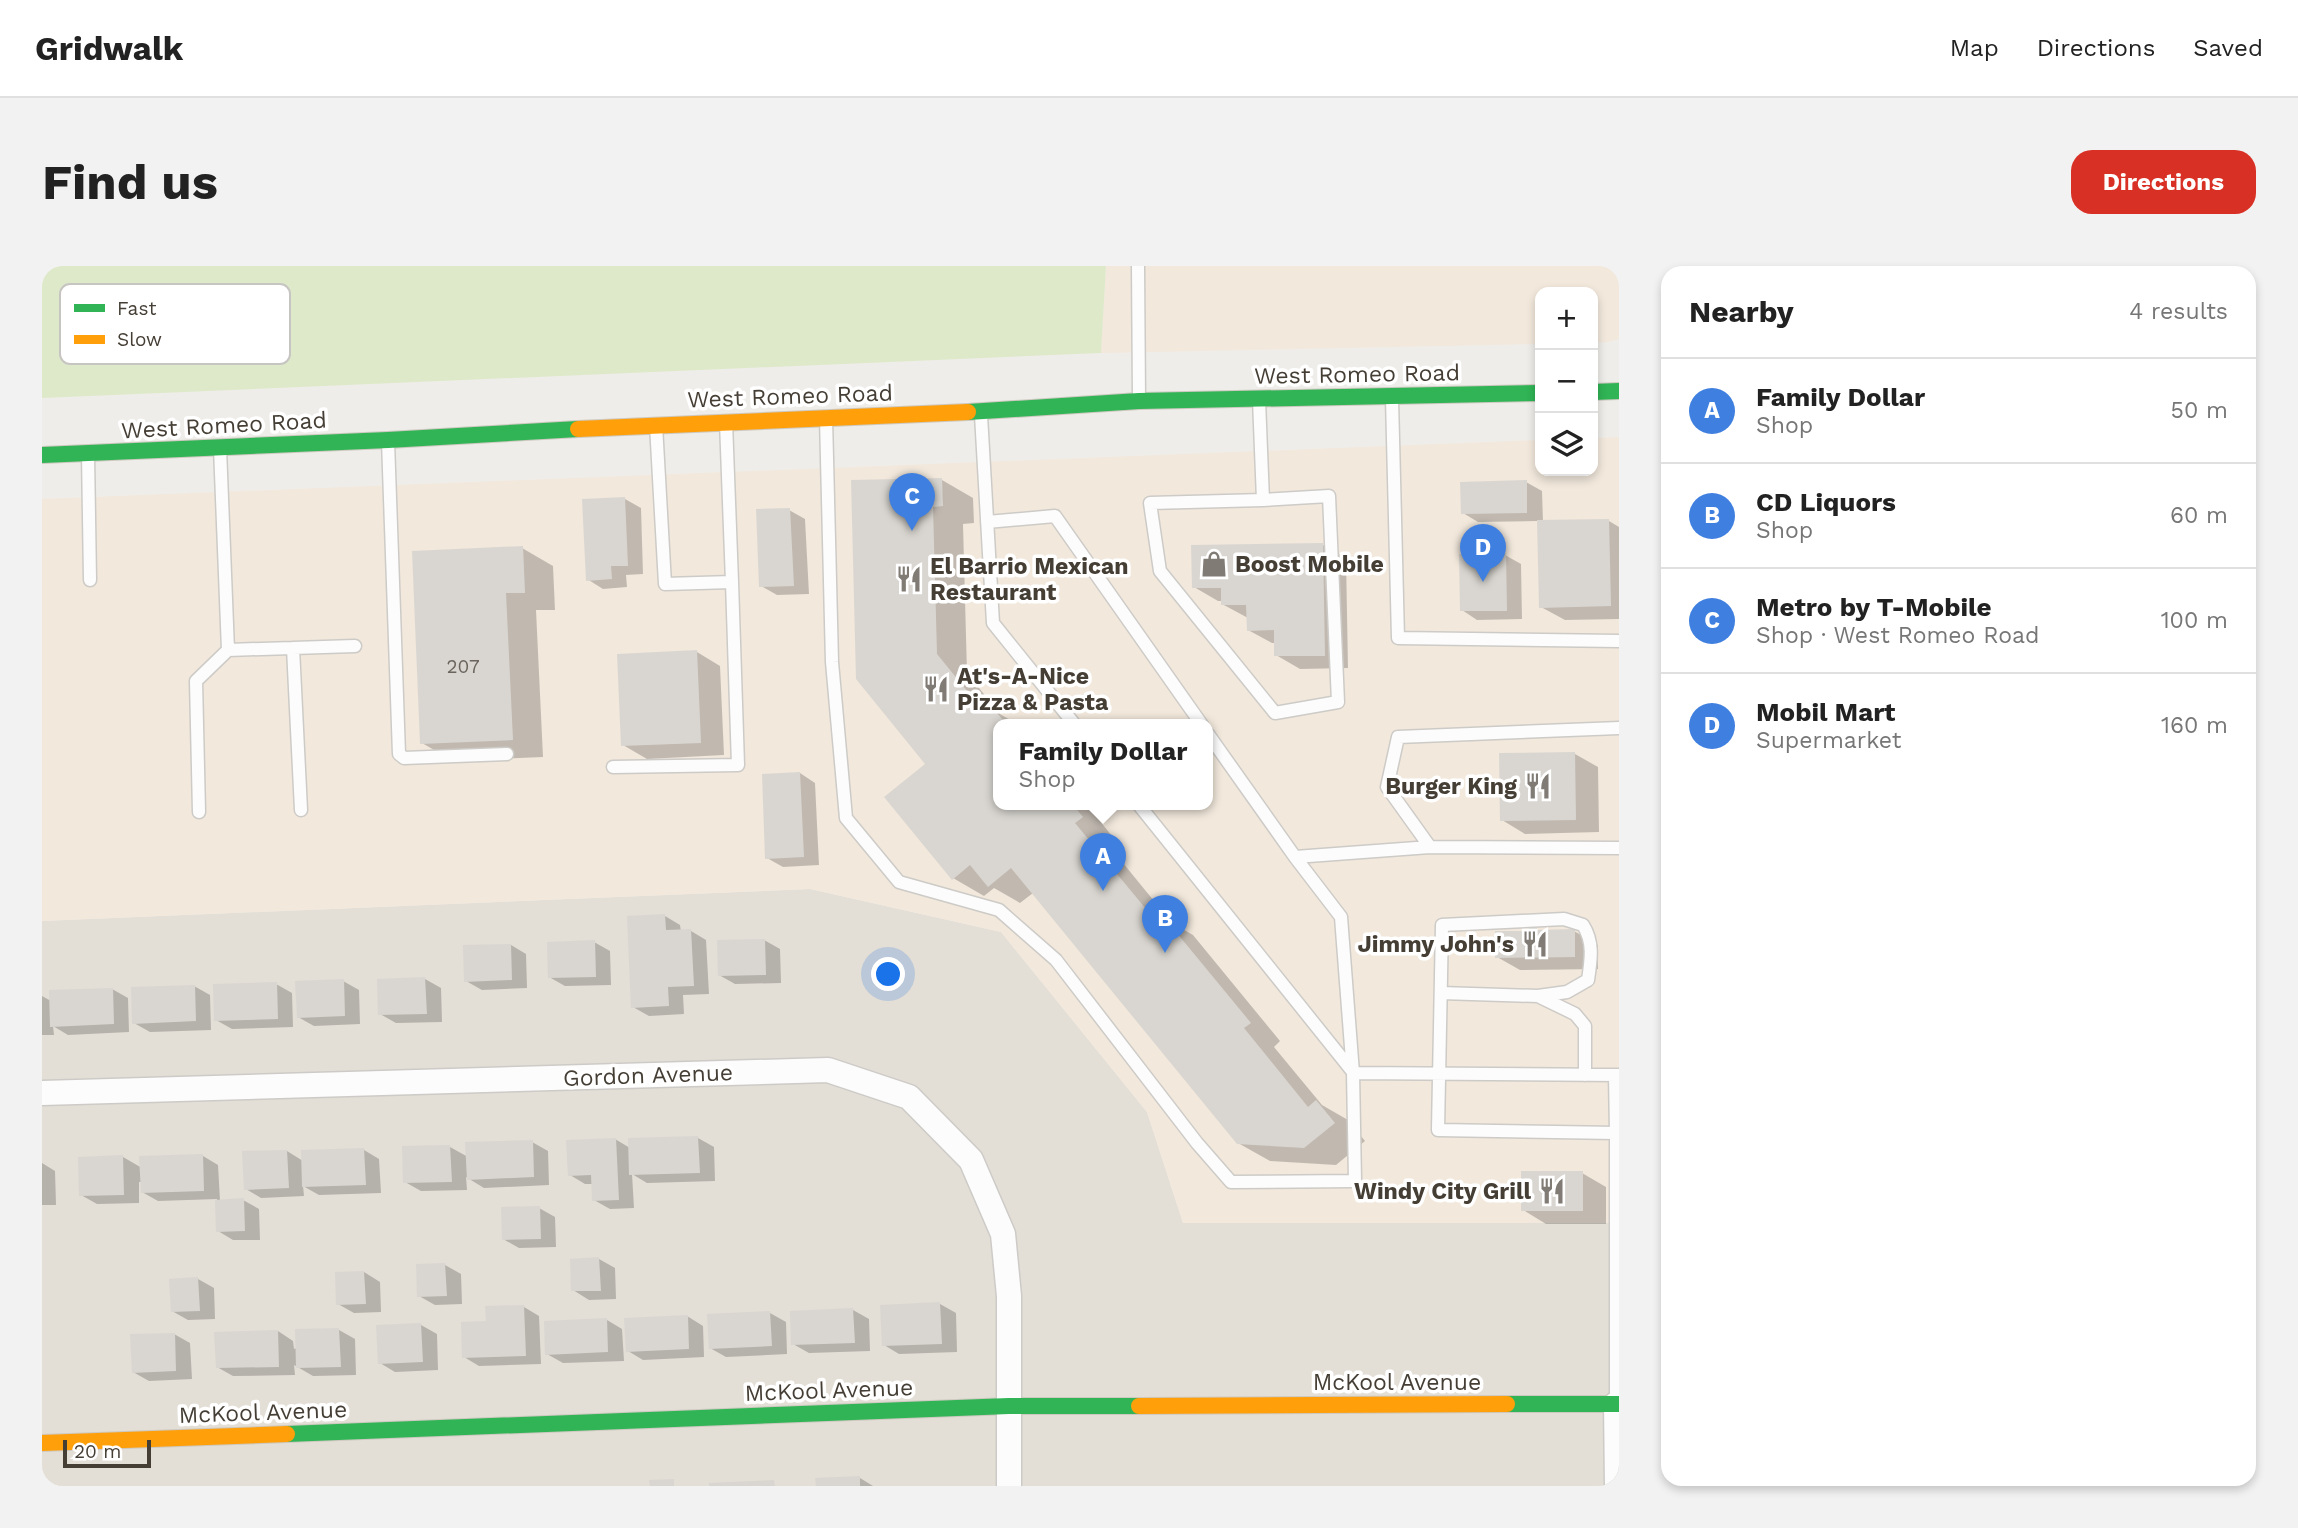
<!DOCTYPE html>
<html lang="en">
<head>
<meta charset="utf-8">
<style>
	body { margin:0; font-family:"Work Sans",sans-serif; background:#f2f2f2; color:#222 }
	.controls { position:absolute; right:21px; top:21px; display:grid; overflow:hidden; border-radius:14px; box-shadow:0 4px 10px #0003 }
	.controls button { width:63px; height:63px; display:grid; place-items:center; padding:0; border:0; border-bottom:2px solid #e0e0e0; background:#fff; color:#222; font:35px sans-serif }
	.scale { position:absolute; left:21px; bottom:18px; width:88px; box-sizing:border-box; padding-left:7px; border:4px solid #453e35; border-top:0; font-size:19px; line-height:24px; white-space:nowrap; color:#453e35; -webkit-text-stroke:5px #fff; paint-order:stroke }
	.you { position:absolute; left:847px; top:709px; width:24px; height:24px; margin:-18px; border:5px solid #fff; border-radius:50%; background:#1a73e8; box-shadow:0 0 0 10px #1a73e833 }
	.badge { display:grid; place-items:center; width:46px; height:46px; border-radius:50%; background:#d93025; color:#fff; font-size:23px; font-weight:700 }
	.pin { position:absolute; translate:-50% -58px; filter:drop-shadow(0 2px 4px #0008) }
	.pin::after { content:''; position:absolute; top:37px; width:24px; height:21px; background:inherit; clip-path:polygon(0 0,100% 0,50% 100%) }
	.popup { position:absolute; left:951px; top:453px; width:220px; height:91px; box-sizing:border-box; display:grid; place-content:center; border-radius:14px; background:#fff; filter:drop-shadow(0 2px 5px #0005); font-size:23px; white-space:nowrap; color:#767676 }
	.popup b { font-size:26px; color:#222 }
	.popup::after { content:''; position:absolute; left:50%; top:100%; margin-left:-14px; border:14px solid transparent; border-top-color:#fff }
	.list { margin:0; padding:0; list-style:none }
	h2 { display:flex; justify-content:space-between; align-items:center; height:91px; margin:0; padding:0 28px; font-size:30px }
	h2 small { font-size:23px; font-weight:400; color:#767676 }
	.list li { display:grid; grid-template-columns:46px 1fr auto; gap:21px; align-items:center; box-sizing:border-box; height:105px; padding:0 28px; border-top:2px solid #e0e0e0 }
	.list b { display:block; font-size:26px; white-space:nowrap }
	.list p { margin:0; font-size:23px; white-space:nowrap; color:#767676 }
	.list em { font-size:23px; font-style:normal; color:#767676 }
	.icon { flex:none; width:38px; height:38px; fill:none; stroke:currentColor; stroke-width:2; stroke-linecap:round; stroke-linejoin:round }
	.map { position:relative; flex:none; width:1577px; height:1220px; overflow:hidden; border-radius:21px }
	header { display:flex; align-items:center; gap:42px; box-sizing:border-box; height:98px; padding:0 35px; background:#fff; border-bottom:2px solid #e0e0e0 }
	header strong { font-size:33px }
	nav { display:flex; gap:38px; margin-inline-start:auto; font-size:24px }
	.intro { display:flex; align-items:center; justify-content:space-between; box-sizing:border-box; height:168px; padding:0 42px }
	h1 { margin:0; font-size:49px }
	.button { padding:18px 32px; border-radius:21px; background:#d93025; color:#fff; font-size:24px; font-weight:700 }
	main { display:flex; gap:42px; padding:0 42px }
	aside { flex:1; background:#fff; border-radius:21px; box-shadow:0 4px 10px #0003 }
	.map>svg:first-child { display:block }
	.residential { fill:#e3ded6 }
	.commercial { fill:#f2e8dc; fill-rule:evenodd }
	.green { fill:#dee9ca }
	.shadow { fill:#0003 }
	.building { fill:#d9d6d1 }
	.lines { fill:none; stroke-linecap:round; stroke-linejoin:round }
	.lane-casing { stroke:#cdcbc7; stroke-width:15 }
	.street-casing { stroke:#cdcbc7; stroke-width:27 }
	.fast-casing { stroke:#cec9c0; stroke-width:18 }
	.slow-casing { stroke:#cec9c0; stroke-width:18 }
	.lane { stroke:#fdfcfc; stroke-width:12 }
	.street { stroke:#fdfcfc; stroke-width:24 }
	.fast { stroke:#30b455; stroke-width:16 }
	.slow { stroke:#ff9f0a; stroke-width:16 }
	.labels { text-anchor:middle; stroke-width:7; stroke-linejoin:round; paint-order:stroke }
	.number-label { font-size:19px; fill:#6b655d }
	.street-label { font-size:23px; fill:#453e35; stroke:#fff }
	.poi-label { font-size:23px; font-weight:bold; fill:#453e35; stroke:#fff; text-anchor:start }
	.key { fill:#fff; stroke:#c7c5c2; stroke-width:2 }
	.key-label { font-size:19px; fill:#453e35 }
</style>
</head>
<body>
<header>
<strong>Gridwalk</strong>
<nav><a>Map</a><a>Directions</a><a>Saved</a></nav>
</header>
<div class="intro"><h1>Find us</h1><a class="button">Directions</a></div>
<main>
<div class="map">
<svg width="1577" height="1220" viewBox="0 0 1577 1220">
	<rect width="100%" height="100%" fill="#efede9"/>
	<path class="residential" d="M768,623l191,43 146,180 36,111h436v263h-1577v-565z"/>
	<path class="commercial" d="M1064,0h513v73l-11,3 -15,1v-51h-53v52l-439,9z
		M1577,171v786h-436l-36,-111 -146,-180 -191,-43 -768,32v-422l1498,-59v31h53v-33zM956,459h210v80h-210z"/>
	<path class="green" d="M0,0h1064l-5,87 -1059,45z"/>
	<path class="shadow" d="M900,214l31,18 1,25 -11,1 4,149 33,41 19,11h-21v80h89l25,31 -7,5 67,82 21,12 87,106 -6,6 48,58 26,15 17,21 -29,24 -66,-4 -32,-18 -205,-250 -13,10 -26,-15 -10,8 -31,-18 -25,-114 -71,-85z
		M1484,216l16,9 1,31 66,-1 10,6v92l-54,1 -24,-13 -2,-86 -61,1 -15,-9z
		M583,233l16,9 2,66 -17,1 1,12 -24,2 -16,-10z
		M747,244l16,9 4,75 -32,1 -16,-9z
		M1281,279l23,13 2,110 -48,1 -24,-14v-12h-4l-24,-13v-12l-26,-14v-3h-4l-24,-14z
		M480,282l31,18 2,44h-19l7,147 -90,4 -31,-18z
		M1463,289l16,9 1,55 -45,1 -15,-10z
		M655,386l23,14 4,89 -77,4 -24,-14z
		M1533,488l23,13 1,65 -74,2 -23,-14z
		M758,507l15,10 4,82 -36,2 -16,-9z
		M623,650l15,9 1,7 10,-1 15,9 3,54 -26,1 1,19 -35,2 -16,-9z
		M1489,663l10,3 33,-1 24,14v24l-78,1 -23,-13 34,-24z
		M722,674l16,9 1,34 -46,1 -16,-9z
		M552,676l16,9 1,34 -46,1 -16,-9z
		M469,679l15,9 1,34 -45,2 -16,-9z
		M383,713l16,9 1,34 -46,1 -16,-9z
		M301,715l16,9 1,34 -46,2 -16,-9z
		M234,718l16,9 1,34 -61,2 -16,-9z
		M152,720l16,9 1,35 -61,2 -16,-9z
		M70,723l16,9 1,34 -61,3 -15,-9 1,9h-12v-39l9,5z
		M656,872l16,9 1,34 -68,2 -15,-9 2,34 -24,1 -16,-9 -1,-16h-8l-15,-9 45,-36 15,9z
		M490,876l16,9 1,34 -65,3 -18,-11 1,13 -46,1 -16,-9 45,-35 18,10z
		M322,884l15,9 2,34 -62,2 -16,-9 1,10 -43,2 -15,-9 41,-38 16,10z
		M161,890l15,9 2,36 23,-1 16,9 1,31h-27l-15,-9 -1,-32 -59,2 -16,-9v-10h-3v21l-42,1 -16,-9 42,-38 19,11z
		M0,897l13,8 1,34h-14z
		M1540,907l24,14v37h-60l-23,-14z
		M497,942l16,9 1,30 -37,1 -16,-9z
		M557,993l16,9 1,31 -27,1 -16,-10z
		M403,999l16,9 1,30 -27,1 -16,-9z
		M322,1006l16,10 1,30 -27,1 -16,-9z
		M156,1013l16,9 1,31 -27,1 -16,-9z
		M898,1038l16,9 1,39 -58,2 -15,-9z
		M482,1041l15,9 2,48 -62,2 -15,-9 23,-35z
		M811,1044l16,9 1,32 -61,2 -16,-9z
		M728,1047l16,9 1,32 -61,3 -16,-9z
		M645,1050l16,10 1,31 -61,3 -15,-9z
		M565,1054l15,9 2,32 -61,2 -16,-9z
		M379,1059l16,9 1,36 -43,2 -15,-9z
		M297,1064l16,9 1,36 -43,1 -19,-11 1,10 -62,1 -16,-9 61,-36 15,10 1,8z
		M132,1068l16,9 2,36 -43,2 -16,-9z
		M818,1212l13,8h-56z"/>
	<path class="building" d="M900,212l1,28 -10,1 4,147 48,59 7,-6 15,18h-9v80h75l10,12 -8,6 80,97 7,-5 89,108 -7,5 64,79 8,-7 19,23 -31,25 -67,-4 -226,-276 -23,19 -18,-22 -18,15 -68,-83 41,-33 -69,-85 -5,-199z
		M1485,214v33l-66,1 -1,-32z
		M583,231l3,69h-17l1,13 -26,2 -4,-82z
		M748,242l4,78 -35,1 -3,-78z
		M1567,253l2,87 -72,2 -2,-88z
		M1281,277l2,113h-51v-26l-27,1 -1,-26h-25v-17h-29l-1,-43z
		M481,280l2,47h-19l7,147 -93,4 -8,-193z
		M1464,287l1,58h-47l-1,-57z
		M655,384l4,93 -80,3 -4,-92z
		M1533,486l1,68 -76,1 -1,-68z
		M758,506l4,85 -39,2 -3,-85z
		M623,648l1,16 25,-1 3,57 -26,1 1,19 -38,2 -4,-92z
		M1487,662h8v2l38,-1v28l-80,1v-27h34z
		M723,673l1,36 -48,1 -1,-36z
		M553,674l1,37 -48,1 -1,-36z
		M469,678l1,36 -48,2 -1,-37z
		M383,711l2,37 -49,1 -1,-36z
		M302,713l1,37 -48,2 -2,-37z
		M235,716l1,37 -64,2 -1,-37z
		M153,719l1,36 -64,3 -1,-37z
		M71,722l1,36 -64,3 -1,-37z
		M656,870l2,37 -71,2 -1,-37z
		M574,872l3,62 -27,1 -1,-26 -23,1 -2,-36z
		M491,874l1,37 -67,3 -2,-38z
		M408,879l2,37 -49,1 -1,-37z
		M322,882l2,37 -64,2 -1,-37z
		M245,884l2,38 -45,2 -2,-39z
		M161,888l1,37 -63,2 -2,-37z
		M81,889l1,40 -45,1 -1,-39z
		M1479,905h62v40h-62z
		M202,932l1,33 -29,1 -1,-32z
		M498,940l1,33 -39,1 -1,-33z
		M557,991l2,34h-30l-1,-32z
		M403,997l2,33 -30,1 -1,-33z
		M322,1005l2,33 -30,1 -1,-33z
		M156,1011l2,34 -29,1 -2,-33z
		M898,1036l2,42 -60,2 -2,-41z
		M482,1039l2,51 -64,2 -1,-36 25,-1 -1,-15z
		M811,1042l2,35 -64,2 -1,-34z
		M728,1045l2,35 -63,3 -2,-35z
		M646,1049l1,34 -63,3 -2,-34z
		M565,1052l1,34 -63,3 -1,-34z
		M379,1057l2,39 -45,2 -2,-39z
		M297,1062l2,39 -45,1 -1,-39z
		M236,1064l1,37 -63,1 -2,-36z
		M133,1067l1,38 -44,2 -2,-39z
		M818,1210v10h-44l-1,-8z
		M632,1213v7h-24l-1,-6z
		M732,1214l1,6h-66v-3z"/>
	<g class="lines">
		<g class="lane-casing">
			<path id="lane" d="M1096,0l1,133
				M1350,133l6,239 221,3
				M1217,134l4,100 -113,3 10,68 115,142 63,-11 -9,-206 -66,4
				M939,149l12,208 82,102
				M784,152l6,244 14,156 53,64 100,28 57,50 141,183 34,39 124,-1 -2,-108 266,2
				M614,159l9,159 67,-2 -6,-160
				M346,175l11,313 5,4 103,-4
				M46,188l2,126
				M945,256l68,-6 147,209
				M251,382l8,162
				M186,384l127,-4
				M1577,462l-221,9 -11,50 43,60 189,1
				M1166,468l87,123 46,60 12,156
				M571,501l125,-2 -6,-183
				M1097,539l214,267
				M157,546l-3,-131 32,-31 -8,-202
				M1253,591l135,-10
				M1399,727l97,3 37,18 10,12v49
				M1496,730l29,-4 21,-12c3,-20 6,-38 -5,-55l-19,-6 -122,6 -4,205 178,3 -1,-58
				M1574,1136v-269"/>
		</g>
		<g class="street-casing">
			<path id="street" d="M0,827l786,-23 81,27 62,63 32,74 6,62v190
				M1574,1138l1,82"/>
		</g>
		<g class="fast-casing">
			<path id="fast" d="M1551,126l26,-1
				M926,146l171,-11 401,-8
				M0,189l346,-15 190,-11
				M1465,1138h112
				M245,1168l722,-28h130"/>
		</g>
		<g class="slow-casing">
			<path id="slow" d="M536,163l390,-17
				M1097,1140l368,-2
				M0,1177l245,-9"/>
		</g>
		<use href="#lane" class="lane"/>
		<use href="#street" class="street"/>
		<use href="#fast" class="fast"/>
		<use href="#slow" class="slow"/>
	</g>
	<defs>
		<g id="shop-bare" transform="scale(2.1)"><path d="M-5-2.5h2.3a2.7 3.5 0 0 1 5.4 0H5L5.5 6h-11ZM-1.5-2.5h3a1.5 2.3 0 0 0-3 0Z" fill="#807b74" stroke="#fff" stroke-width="2.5" paint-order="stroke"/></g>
		<g id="restaurant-bare" transform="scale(2.1)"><path d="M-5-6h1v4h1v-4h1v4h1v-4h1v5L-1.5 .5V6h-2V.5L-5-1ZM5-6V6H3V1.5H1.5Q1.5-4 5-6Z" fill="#807b74" stroke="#fff" stroke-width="2.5" paint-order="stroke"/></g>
	</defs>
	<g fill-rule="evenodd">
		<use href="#shop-bare" x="1172" y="298"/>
		<use href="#restaurant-bare" x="867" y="313"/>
		<use href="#restaurant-bare" x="894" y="423"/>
		<use href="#restaurant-bare" x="1496" y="520"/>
		<use href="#restaurant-bare" x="1493" y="678"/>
		<use href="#restaurant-bare" x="1510" y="925"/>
	</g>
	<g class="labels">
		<g class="number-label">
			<text x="421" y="407">207</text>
		</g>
		<g class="street-label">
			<text transform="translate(1315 108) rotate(-1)" y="8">West Romeo Road</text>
			<text transform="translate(748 130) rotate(-2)" y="8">West Romeo Road</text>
			<text transform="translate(182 159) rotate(-3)" y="8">West Romeo Road</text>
			<text transform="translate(606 809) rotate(-2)" y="8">Gordon Avenue</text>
			<text x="1355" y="1124">McKool Avenue</text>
			<text transform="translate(787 1124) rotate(-2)" y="8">McKool Avenue</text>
			<text transform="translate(221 1146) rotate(-2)" y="8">McKool Avenue</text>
		</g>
		<g class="poi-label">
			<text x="1193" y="306">Boost Mobile</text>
			<text x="888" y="308">El Barrio Mexican<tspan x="888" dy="26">Restaurant</tspan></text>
			<text x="915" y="418">At's-A-Nice<tspan x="915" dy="26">Pizza &amp; Pasta</tspan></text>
			<text x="1475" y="528" text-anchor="end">Burger King</text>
			<text x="1472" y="686" text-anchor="end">Jimmy John's</text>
			<text x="1489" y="933" text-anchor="end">Windy City Grill</text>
		</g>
	</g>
	<rect x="18" y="18" width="230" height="80" rx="10" class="key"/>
	<rect x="32" y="38" width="31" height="8" fill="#30b455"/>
	<rect x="32" y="69" width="31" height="9" fill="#ff9f0a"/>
	<g class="key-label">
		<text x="75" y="49">Fast</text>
		<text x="75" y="80">Slow</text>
	</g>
</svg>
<div class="controls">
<button>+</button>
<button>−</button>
<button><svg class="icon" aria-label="layers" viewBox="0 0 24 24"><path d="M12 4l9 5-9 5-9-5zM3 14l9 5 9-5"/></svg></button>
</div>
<div class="scale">20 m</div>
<div class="you"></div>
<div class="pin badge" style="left:1061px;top:625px;background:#3f7fe0">A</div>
<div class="popup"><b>Family Dollar</b>Shop</div>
<div class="pin badge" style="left:1123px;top:687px;background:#3f7fe0">B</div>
<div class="pin badge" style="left:870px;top:265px;background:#3f7fe0">C</div>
<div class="pin badge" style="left:1441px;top:316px;background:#3f7fe0">D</div>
</div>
<aside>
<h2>Nearby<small>4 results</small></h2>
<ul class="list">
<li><span class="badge" style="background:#3f7fe0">A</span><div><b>Family Dollar</b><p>Shop</p></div><em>50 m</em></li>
<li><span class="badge" style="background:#3f7fe0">B</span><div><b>CD Liquors</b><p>Shop</p></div><em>60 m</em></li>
<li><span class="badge" style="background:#3f7fe0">C</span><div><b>Metro by T-Mobile</b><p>Shop · West Romeo Road</p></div><em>100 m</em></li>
<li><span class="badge" style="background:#3f7fe0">D</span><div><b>Mobil Mart</b><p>Supermarket</p></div><em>160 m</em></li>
</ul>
</aside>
</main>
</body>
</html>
